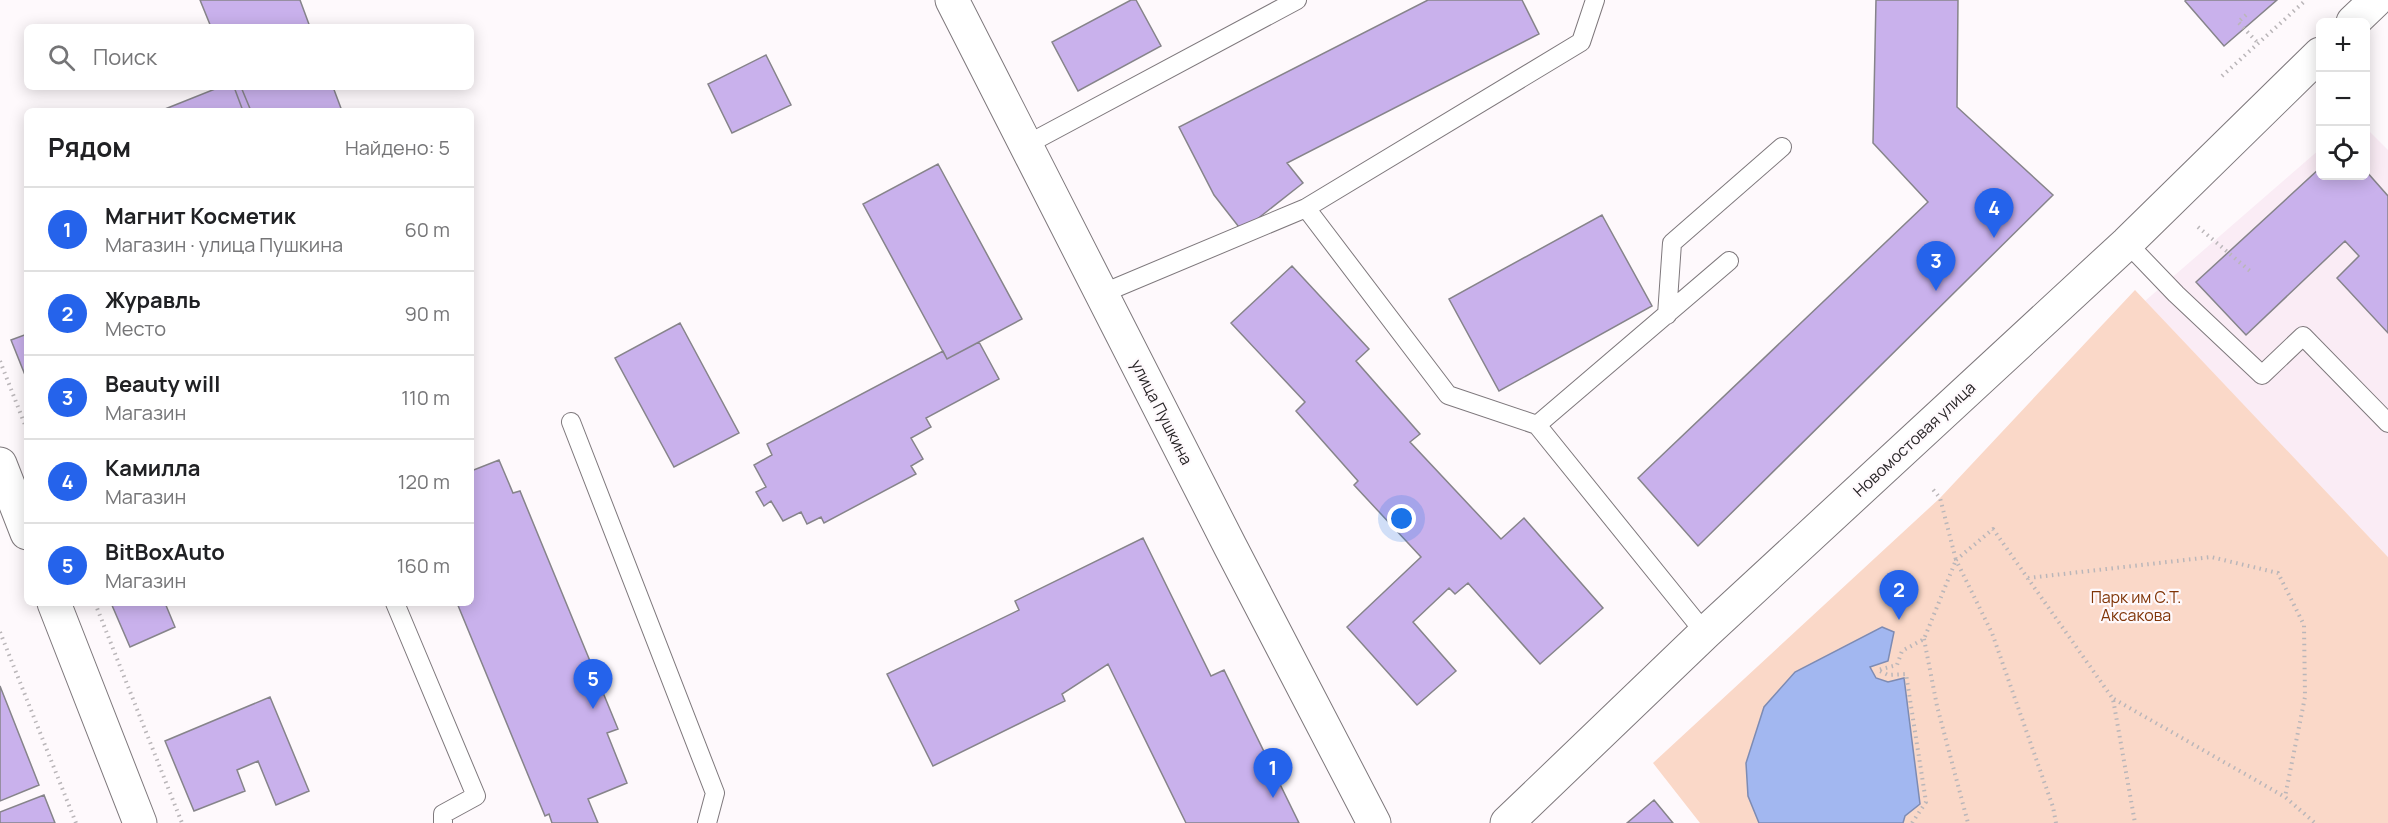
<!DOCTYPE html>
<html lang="ru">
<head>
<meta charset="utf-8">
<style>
	body { margin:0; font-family:Manrope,sans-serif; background:#f6f6f6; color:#202124 }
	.controls { position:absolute; right:18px; top:18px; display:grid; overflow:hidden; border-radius:9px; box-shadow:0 3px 15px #0003 }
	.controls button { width:54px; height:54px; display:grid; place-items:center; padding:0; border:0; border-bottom:2px solid #e0e0e0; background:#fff; color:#202124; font:30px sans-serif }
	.you { position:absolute; left:1402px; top:519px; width:21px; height:21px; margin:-15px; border:4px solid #fff; border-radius:50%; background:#1a73e8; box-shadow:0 0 0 9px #1a73e833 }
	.badge { display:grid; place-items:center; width:39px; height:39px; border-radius:50%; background:#2563eb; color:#fff; font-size:20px; font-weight:700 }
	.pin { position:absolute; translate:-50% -50px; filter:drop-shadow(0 2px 3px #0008) }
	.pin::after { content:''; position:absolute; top:32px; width:21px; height:18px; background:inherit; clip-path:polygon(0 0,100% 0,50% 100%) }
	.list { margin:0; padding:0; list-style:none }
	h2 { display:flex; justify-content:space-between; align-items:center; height:78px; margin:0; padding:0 24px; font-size:26px }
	h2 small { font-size:20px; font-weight:400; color:#757577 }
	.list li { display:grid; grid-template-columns:39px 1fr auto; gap:18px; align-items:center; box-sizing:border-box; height:84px; padding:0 24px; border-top:2px solid #e0e0e0 }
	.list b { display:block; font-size:22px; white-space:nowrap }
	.list p { margin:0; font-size:20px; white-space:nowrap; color:#757577 }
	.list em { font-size:20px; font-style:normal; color:#757577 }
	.icon { flex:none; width:33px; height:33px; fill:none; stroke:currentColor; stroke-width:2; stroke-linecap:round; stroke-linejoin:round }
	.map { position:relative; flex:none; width:2388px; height:823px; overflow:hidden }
	.search { position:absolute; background:#fff; box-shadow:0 3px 15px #0003; left:24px; top:24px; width:450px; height:66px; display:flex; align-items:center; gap:15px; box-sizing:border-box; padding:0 21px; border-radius:9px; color:#757577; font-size:22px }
	.panel { position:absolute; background:#fff; box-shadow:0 3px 15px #0003; left:24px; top:108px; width:450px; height:498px; border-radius:9px }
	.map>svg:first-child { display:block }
	.built { fill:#faecf5 }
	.green { fill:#fad8c8 }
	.water { fill:#a2b7f0; stroke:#7d8bb3; stroke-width:1.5 }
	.building { fill:#c9b1ec; stroke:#86848a; stroke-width:1.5 }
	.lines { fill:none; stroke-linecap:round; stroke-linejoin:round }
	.service-casing { stroke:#7e787c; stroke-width:20 }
	.tertiary-casing { stroke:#7e787c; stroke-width:35 }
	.path { stroke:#bab6b9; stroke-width:4; stroke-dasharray:1.5 4.5; stroke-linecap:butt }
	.service { stroke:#fff; stroke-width:18 }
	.tertiary { stroke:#fff; stroke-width:33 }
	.labels { text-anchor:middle; stroke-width:4.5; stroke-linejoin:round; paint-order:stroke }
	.street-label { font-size:16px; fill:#272426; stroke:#fef9fc }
	.park-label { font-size:16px; fill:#803507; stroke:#fef9fc }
</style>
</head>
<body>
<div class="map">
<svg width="2388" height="823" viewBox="0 0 2388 823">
	<rect width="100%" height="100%" fill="#fef9fc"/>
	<path class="built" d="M2366,128l22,22v407l-243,-256 175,-152v27h46z"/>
	<path class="green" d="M2135,290l253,267v266h-688l-47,-60 287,-265z"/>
	<path class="water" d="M1882,627l12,5 -6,29 -18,6 6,11 12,4 16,-4 16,126 -15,12 -2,7h-144l-11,-27 -2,-33 18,-56 31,-35z"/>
	<path class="building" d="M200,0h100l10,27h-99z
		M1131,0h5l25,46 -83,45 -26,-49z
		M1428,0h94l17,34 -252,129 16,20 -61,48 -28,-36 -35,-68z
		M1876,0h82l-1,107 96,88 -355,351 -60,-68 290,-276 -55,-59z
		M2186,0h91l-53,46 -39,-45z
		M766,55l25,50 -59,28 -24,-49z
		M220,87h21l10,24h-91z
		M234,87h99l9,24h-99z
		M938,164l84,155 -75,40 -84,-155z
		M2320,168v8h46v-5l22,25v137l-51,-55 22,-22 -14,-15 -99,94 -50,-53z
		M1602,215l50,91 -153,85 -50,-92z
		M1292,266l77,83 -13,12 64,73 -10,8 91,97 23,-21 79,90 -63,56 -72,-81 -13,11 -6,-6 -36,34 43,49 -39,34 -70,-78 74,-70 -67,-72 4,-4 -62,-70 9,-9 -74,-79z
		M680,323l59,110 -65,34 -59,-109z
		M27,334v46l-16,-40z
		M979,342l20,37 -73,39 5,9 -20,11 12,21 -12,7 5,8 -92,49 -3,-6 -14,7 -6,-12 -18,9 -12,-20 -7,5 -8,-14 10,-5 -12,-22 18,-10 -5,-11 176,-93 4,8z
		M499,460l14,33 7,-2 98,238 -11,4 20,50 -39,16 10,24h-46l-3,-9 -4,2 -88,-213h14v-132z
		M1143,538l68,138 13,-6 75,153h-113l-78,-159 -46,30 3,7 -132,65 -46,-92 132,-64 -4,-9z
		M111,603h54l10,24 -45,20z
		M0,686l39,99 -39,16z
		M270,697l39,94 -33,14 -18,-44 -21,9 8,21 -51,20 -29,-70z
		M44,795l11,28h-55v-11z
		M1654,800l19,23h-46z"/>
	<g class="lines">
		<g class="service-casing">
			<path id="service" d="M1026,145l271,-145
				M1306,208l142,187 89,30 168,208
				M2127,243l49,51 86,81 41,-39 85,87
				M1101,294l205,-86 275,-166 14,-42
				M1667,315l5,-72 110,-96
				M571,422l144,371 -8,30
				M1537,425l192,-164
				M395,603l81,193 -33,18v9"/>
		</g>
		<g class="tertiary-casing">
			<path id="tertiary" d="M952,0l278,546 144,277
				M2353,22l23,-22
				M0,464l27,69
				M54,603l86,220
				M1507,823l198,-190 422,-390 193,-189"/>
		</g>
		<path class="path" d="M2246,15l-8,7 19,20
			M2222,76l84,-76
			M2198,227l52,44
			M0,361l27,69
			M2028,578l183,-21 67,16 26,52 1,72 -20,100
			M95,603l87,220
			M0,632l76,191
			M1924,639l13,67 31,117
			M2114,699l171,98 30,26
			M1912,823l14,-21 -20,-128 -18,1 -10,-5 19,-5 5,-14 22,-12 32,-79 -16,-62 -9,-11
			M2056,823l-3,-16 -61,-174 -36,-73 37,-31 120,170 22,124"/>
		<use href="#service" class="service"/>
		<use href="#tertiary" class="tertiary"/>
	</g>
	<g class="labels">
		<g class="street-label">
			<text transform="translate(1162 412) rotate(63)" y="6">улица Пушкина</text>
			<text transform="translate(1914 439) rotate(-43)" y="6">Новомостовая улица</text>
		</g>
		<g class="park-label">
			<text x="2136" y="603">Парк им С.Т.<tspan x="2136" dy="18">Аксакова</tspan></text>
		</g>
	</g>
</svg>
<div class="controls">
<button>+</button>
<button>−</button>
<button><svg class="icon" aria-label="locate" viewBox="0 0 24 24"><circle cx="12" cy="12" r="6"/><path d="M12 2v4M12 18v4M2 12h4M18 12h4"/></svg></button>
</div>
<div class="you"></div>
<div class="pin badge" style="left:1273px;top:798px">1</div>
<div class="pin badge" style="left:1899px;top:620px">2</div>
<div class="pin badge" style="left:1936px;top:291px">3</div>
<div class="pin badge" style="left:1994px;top:238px">4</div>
<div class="pin badge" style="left:593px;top:709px">5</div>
<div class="search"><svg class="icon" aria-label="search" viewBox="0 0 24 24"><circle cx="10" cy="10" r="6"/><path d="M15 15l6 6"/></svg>Поиск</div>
<section class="panel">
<h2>Рядом<small>Найдено: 5</small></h2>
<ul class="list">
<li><span class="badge">1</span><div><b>Магнит Косметик</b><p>Магазин · улица Пушкина</p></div><em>60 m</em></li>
<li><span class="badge">2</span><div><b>Журавль</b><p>Место</p></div><em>90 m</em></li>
<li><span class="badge">3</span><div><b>Beauty will</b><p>Магазин</p></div><em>110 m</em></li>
<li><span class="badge">4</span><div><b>Камилла</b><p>Магазин</p></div><em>120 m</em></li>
<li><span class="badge">5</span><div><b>BitBoxAuto</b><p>Магазин</p></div><em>160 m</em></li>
</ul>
</section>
</div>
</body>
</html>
